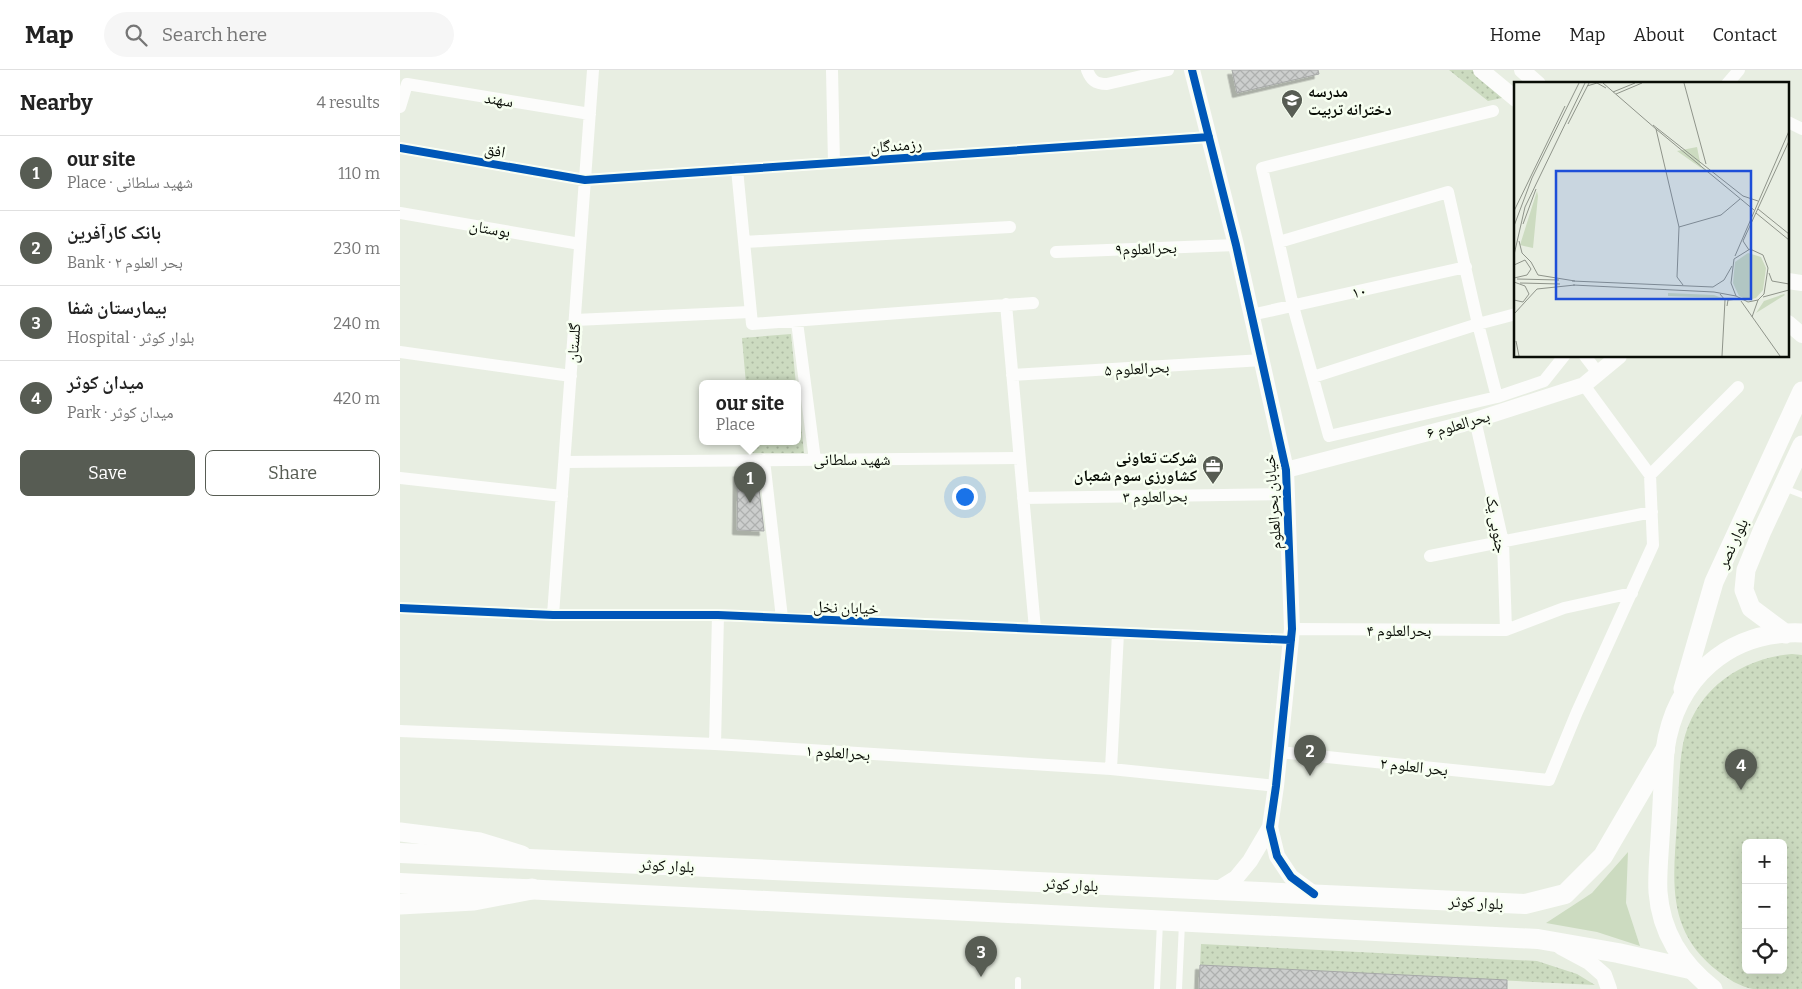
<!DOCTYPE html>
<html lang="en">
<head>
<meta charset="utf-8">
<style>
	body { margin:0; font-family:Bitter,"Noto Naskh Arabic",serif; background:#f6f6f6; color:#222 }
	.controls { position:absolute; right:15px; bottom:15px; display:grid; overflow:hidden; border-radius:8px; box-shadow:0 5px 20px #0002 }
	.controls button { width:45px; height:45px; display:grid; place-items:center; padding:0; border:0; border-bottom:1px solid #e0e0e0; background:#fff; color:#222; font:25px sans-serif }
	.you { position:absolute; left:564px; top:426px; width:18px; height:18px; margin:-12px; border:4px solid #fff; border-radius:50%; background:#1a73e8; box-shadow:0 0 0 8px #1a73e833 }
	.badge { display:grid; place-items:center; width:32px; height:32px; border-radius:50%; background:#575c53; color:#fff; font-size:16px; font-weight:700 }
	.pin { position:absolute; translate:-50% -41px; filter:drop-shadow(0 1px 2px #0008) }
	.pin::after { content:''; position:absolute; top:26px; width:18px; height:15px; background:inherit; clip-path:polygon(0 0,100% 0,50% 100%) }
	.popup { position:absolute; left:299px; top:310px; width:102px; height:65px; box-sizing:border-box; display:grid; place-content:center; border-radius:8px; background:#fff; filter:drop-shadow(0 1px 4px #0005); font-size:16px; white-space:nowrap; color:#767676 }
	.popup b { font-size:19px; color:#222 }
	.popup::after { content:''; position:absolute; left:50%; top:100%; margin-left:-10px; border:10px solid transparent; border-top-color:#fff }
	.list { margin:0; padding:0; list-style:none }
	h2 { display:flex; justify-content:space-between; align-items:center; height:65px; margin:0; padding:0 20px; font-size:21px }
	h2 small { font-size:16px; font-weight:400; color:#767676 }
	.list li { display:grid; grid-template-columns:32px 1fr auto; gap:15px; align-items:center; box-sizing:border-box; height:75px; padding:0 20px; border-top:1px solid #e0e0e0 }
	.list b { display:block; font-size:19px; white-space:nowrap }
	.list p { margin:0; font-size:16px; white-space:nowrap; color:#767676 }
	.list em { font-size:16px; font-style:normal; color:#767676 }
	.actions { display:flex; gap:10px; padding:15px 20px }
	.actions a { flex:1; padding:11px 0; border:1px solid #575c53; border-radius:8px; text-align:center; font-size:18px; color:#575c53 }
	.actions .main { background:#575c53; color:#fff }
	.icon { flex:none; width:28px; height:28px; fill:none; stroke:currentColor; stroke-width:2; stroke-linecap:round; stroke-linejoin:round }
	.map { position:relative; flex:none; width:1402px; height:919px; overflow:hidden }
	header { display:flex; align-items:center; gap:30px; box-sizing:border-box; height:70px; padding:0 25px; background:#fff; border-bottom:1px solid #e0e0e0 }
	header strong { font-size:24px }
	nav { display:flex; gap:28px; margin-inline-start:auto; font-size:18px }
	.search { width:350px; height:45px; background:#f6f6f6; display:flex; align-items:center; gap:12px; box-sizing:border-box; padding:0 18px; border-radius:28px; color:#767676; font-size:19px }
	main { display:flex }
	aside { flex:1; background:#fff }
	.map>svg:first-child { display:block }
	.grass { fill:#ccdbc0 }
	.park { fill:url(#park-dots); fill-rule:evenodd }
	.building { fill:url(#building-cross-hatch); stroke:#a6a8a7; filter:url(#shadow) }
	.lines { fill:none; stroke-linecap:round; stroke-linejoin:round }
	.service { stroke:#fcfcfb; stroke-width:6 }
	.minor { stroke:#fcfcfb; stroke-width:12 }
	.tertiary { stroke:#fcfcfb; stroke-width:16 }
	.secondary { stroke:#fcfcfb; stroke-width:19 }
	.primary { stroke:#fcfcfb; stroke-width:20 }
	.trunk { stroke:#fcfcfb; stroke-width:21 }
	.cycleway-casing { stroke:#f7fff1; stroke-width:11 }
	.cycleway { stroke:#0057b8; stroke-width:8 }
	.labels { text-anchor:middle; stroke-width:5; stroke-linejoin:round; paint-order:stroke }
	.poi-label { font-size:16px; font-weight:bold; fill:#090d06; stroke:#f7fff1; text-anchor:start }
	.street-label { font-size:16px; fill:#090d06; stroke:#f7fff1 }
	.inset-road { fill:none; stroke:#8f948a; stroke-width:1 }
	.view { fill:#1d4ed8; fill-opacity:0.15; stroke:#1d4ed8; stroke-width:2.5 }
	.inset-edge { fill:none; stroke:#090d06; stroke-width:2.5 }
</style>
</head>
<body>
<header>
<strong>Map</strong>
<div class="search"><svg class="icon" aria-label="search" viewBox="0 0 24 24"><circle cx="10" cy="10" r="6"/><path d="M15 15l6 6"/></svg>Search here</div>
<nav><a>Home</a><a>Map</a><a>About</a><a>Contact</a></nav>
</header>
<main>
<aside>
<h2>Nearby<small>4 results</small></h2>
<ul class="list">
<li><span class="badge">1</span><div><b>our site</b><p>Place · شهید سلطانی</p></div><em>110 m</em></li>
<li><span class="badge">2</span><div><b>بانک کارآفرین</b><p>Bank · بحر العلوم ۲</p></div><em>230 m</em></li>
<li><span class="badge">3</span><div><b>بیمارستان شفا</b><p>Hospital · بلوار کوثر</p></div><em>240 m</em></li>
<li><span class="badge">4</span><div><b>میدان کوثر</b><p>Park · میدان کوثر</p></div><em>420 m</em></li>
</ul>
<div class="actions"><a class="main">Save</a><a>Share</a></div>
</aside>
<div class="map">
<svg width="1402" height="919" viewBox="0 0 1402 919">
	<defs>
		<pattern id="park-dots" width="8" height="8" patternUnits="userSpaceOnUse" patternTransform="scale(1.25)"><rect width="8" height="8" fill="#ccdbc0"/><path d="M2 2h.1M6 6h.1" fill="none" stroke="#aebba4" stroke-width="1.8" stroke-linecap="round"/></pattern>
		<pattern id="building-cross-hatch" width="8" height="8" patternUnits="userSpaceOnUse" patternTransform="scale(1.25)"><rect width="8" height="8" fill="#cccecd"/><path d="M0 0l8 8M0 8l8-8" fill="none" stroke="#aeb0af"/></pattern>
		<filter id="shadow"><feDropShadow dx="-4.5" dy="4.5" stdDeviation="0" flood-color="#0004"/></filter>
	</defs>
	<rect width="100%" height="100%" fill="#e8eee2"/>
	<path class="grass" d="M1228,782l-2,51 14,43 -43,-14 -51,-9 46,-30z"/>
	<path class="park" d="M1049,0h31l31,26 -23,5z
		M391,264l5,50h-50l-4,-46z
		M398,325l6,58h-53l-1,-11h48z
		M1392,584l10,1v334c-16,0 -34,0 -49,0 -12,-2 -25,-10 -34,-17 -53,-40 -46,-90 -42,-149 2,-26 1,-53 6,-79 11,-53 57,-86 109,-90zM1346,773h37v127h-37z
		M801,874l336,17 40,13 18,11 -395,-20z"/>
	<path class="building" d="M832,0h86l1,4 -82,19z
		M338,402h19l7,59 -27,-1z
		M800,895l307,15v9h-308z"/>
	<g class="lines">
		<path class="service" d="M1384,418l18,7
			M618,919v-9
			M757,919l3,-67
			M779,919l3,-66"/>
		<path class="minor" d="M432,0l2,93
			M687,0c4,10 8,14 20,14l61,-14
			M1327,14l12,-14
			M0,37l7,-23 183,30
			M1093,41l-231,57 31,138 36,130 168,-39 47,-16 20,-25
			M1388,52l14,7
			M0,78l185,32 624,-43
			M337,99l15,155 281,-21
			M0,143l180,31
			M344,172l266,-15
			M879,172l169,-50 30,132 19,73
			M656,182l180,-7
			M606,234l29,325
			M851,245l215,-48
			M175,250l175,-8
			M397,252l18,138
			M0,282l171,24
			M1185,286l13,17
			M612,305l251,-15
			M913,307l165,-53 38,-10
			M1184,315l66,90
			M1075,350l28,122 3,88
			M364,390l18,158
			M165,392l454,-4
			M0,408l162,18
			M623,428l265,-4
			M1030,486l222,-44
			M0,538l153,7h165l573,25
			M153,545l40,-545
			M892,559l214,1 58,-22 68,-15
			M0,661l315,13 396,25 165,17
			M315,674l3,-129
			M879,682l270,28 28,-68 76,-167 -3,-70 88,-88
			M711,699l7,-136"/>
		<path class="tertiary" d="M792,0l44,175 50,225 6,159 -16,157 -6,41 7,29 14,21 23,17
			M1081,0l35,29
			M1122,0l16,14
			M1388,211l14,2
			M1388,253l14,12
			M886,400l177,-46 121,-39 35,-29
			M815,821l21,-13 14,-17 20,-34
			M1161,877l28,15 15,13 5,14"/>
		<path class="secondary" d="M1386,564l-35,-26 -7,-18 2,-20 16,-39 40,-86
			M1283,619l31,-107 88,-191
			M0,762l80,10 42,13
			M1313,919c-31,-24 -52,-57 -55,-97 -1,-17 1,-36 2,-53 2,-30 3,-59 5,-89 10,-71 63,-120 137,-117"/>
		<path class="primary" d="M0,783l1125,51 40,-10 38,-38 62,-106
			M0,813l1138,56 80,14 72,16"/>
		<path class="trunk" d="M0,834l74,-4 58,-11"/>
		<g class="cycleway-casing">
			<path id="cycleway" d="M792,0l44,175 50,225 6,159 -16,157 -6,41 7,29 14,21 23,17
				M0,78l185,32 624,-43
				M0,538l153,7h165l573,25"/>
		</g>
		<use href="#cycleway" class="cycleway"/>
	</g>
	<defs>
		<g id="school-pin" transform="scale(1.125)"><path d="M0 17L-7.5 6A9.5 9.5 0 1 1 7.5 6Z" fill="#575c53" stroke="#f7fff1"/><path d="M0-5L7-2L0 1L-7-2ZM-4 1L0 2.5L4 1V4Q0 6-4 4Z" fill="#fff"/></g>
		<g id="office-pin" transform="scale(1.125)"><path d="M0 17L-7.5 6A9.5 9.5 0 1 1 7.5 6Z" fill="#575c53" stroke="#f7fff1"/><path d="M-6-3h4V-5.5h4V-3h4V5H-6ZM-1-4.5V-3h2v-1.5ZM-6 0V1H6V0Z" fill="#fff"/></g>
	</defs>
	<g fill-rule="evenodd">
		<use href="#school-pin" x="892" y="30"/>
		<use href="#office-pin" x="813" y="396"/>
	</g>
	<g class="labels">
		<g class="poi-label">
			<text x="908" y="27">مدرسه<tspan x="908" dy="18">دخترانه تربیت</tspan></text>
			<text x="797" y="393" text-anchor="end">شرکت تعاونی<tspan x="797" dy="18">کشاورزی سوم شعبان</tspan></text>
		</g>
		<g class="street-label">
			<text transform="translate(99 29) rotate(9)" y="6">سهند</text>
			<text transform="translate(496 75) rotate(-4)" y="6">رزمندگان</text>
			<text transform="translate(95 80) rotate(10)" y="6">افق</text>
			<text transform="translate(90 158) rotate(10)" y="6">بوستان</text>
			<text transform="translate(746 178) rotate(-2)" y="6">بحرالعلوم۹</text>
			<text transform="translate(959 221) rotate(-13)" y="6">۱۰</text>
			<text transform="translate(173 273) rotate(-86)" y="6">گلستان</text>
			<text transform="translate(737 298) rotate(-3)" y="6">بحرالعلوم ۵</text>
			<text transform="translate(1058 354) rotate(-16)" y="6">بحرالعلوم ۶</text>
			<text x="452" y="395">شهید سلطانی</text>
			<text transform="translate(755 426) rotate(-1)" y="6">بحرالعلوم ۳</text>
			<text transform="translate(872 432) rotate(-94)" y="6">خیابان بحرالعلوم</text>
			<text transform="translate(1097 454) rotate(80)" y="6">جنوبی یک</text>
			<text transform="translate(1332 473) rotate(-65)" y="6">بلوار نصر</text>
			<text transform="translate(446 537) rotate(2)" y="6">خیابان نخل</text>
			<text x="999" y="566">بحرالعلوم ۴</text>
			<text transform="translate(438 682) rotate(4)" y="6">بحرالعلوم ۱</text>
			<text transform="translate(1014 696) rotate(6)" y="6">بحر العلوم ۲</text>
			<text transform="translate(267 795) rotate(3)" y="6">بلوار کوثر</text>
			<text transform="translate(671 814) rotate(3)" y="6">بلوار کوثر</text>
			<text transform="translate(1076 832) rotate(3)" y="6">بلوار کوثر</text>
		</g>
	</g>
	<g transform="translate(1114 12)">
		<rect width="275" height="275" fill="#e8eee2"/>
		<path d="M183,65l4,20 10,8 -34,-24zM23,109l1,5 -5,52 -13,-3zM234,171l13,4 5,11 -3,22 -7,8 -8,2 -9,-4 -6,-13 2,-21zM154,211l46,2 8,3 -54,-2zM270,212l1,1 -29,18 8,-12z" fill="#ccdbc0"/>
		<path class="inset-road" d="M89,1l53,46 23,98 -2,50 6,8M170,1l22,81M73,4l10,-3 9,5M99,10l22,-9M102,12l26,-11M54,42l21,-41M139,43l90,71 15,5M142,47l98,81M244,127l31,25M0,129l51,-105M242,131l33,27M9,142l13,-35M0,144l18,-48 47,-95M165,145l42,-12 19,-16M5,159l3,12 9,9 7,13 37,6M236,167l13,6 5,13 -4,26 -6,6 -10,2 -12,-6 -5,-13 3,-24zM235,168l-6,-9 46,-100M0,173l11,-48 60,-124M221,174l54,-125M0,183l11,-5 6,9 -4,6 -13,3M255,191l3,8 17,3M3,197l42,1M58,199l141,6 11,-7 8,-14M6,201l40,1M59,203l141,7 22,4M206,212l5,6 -3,56M249,215l26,-7M0,218l9,2 6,-8 -4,-8 -11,-4M227,219l39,55M213,224l1,-6 11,-1M0,232l23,-25 38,-4M238,235l6,-17M2,259l3,15M0,268v-20"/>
		<path class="view" d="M42,89h195v128h-195z"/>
		<rect width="275" height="275" class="inset-edge"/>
	</g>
</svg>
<div class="controls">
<button>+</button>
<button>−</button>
<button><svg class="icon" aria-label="locate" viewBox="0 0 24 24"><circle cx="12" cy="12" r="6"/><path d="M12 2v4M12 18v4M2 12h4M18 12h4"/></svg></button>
</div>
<div class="you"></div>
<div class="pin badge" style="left:350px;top:433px">1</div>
<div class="popup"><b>our site</b>Place</div>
<div class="pin badge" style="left:910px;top:706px">2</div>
<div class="pin badge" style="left:581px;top:907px">3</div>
<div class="pin badge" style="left:1341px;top:720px">4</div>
</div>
</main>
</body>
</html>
